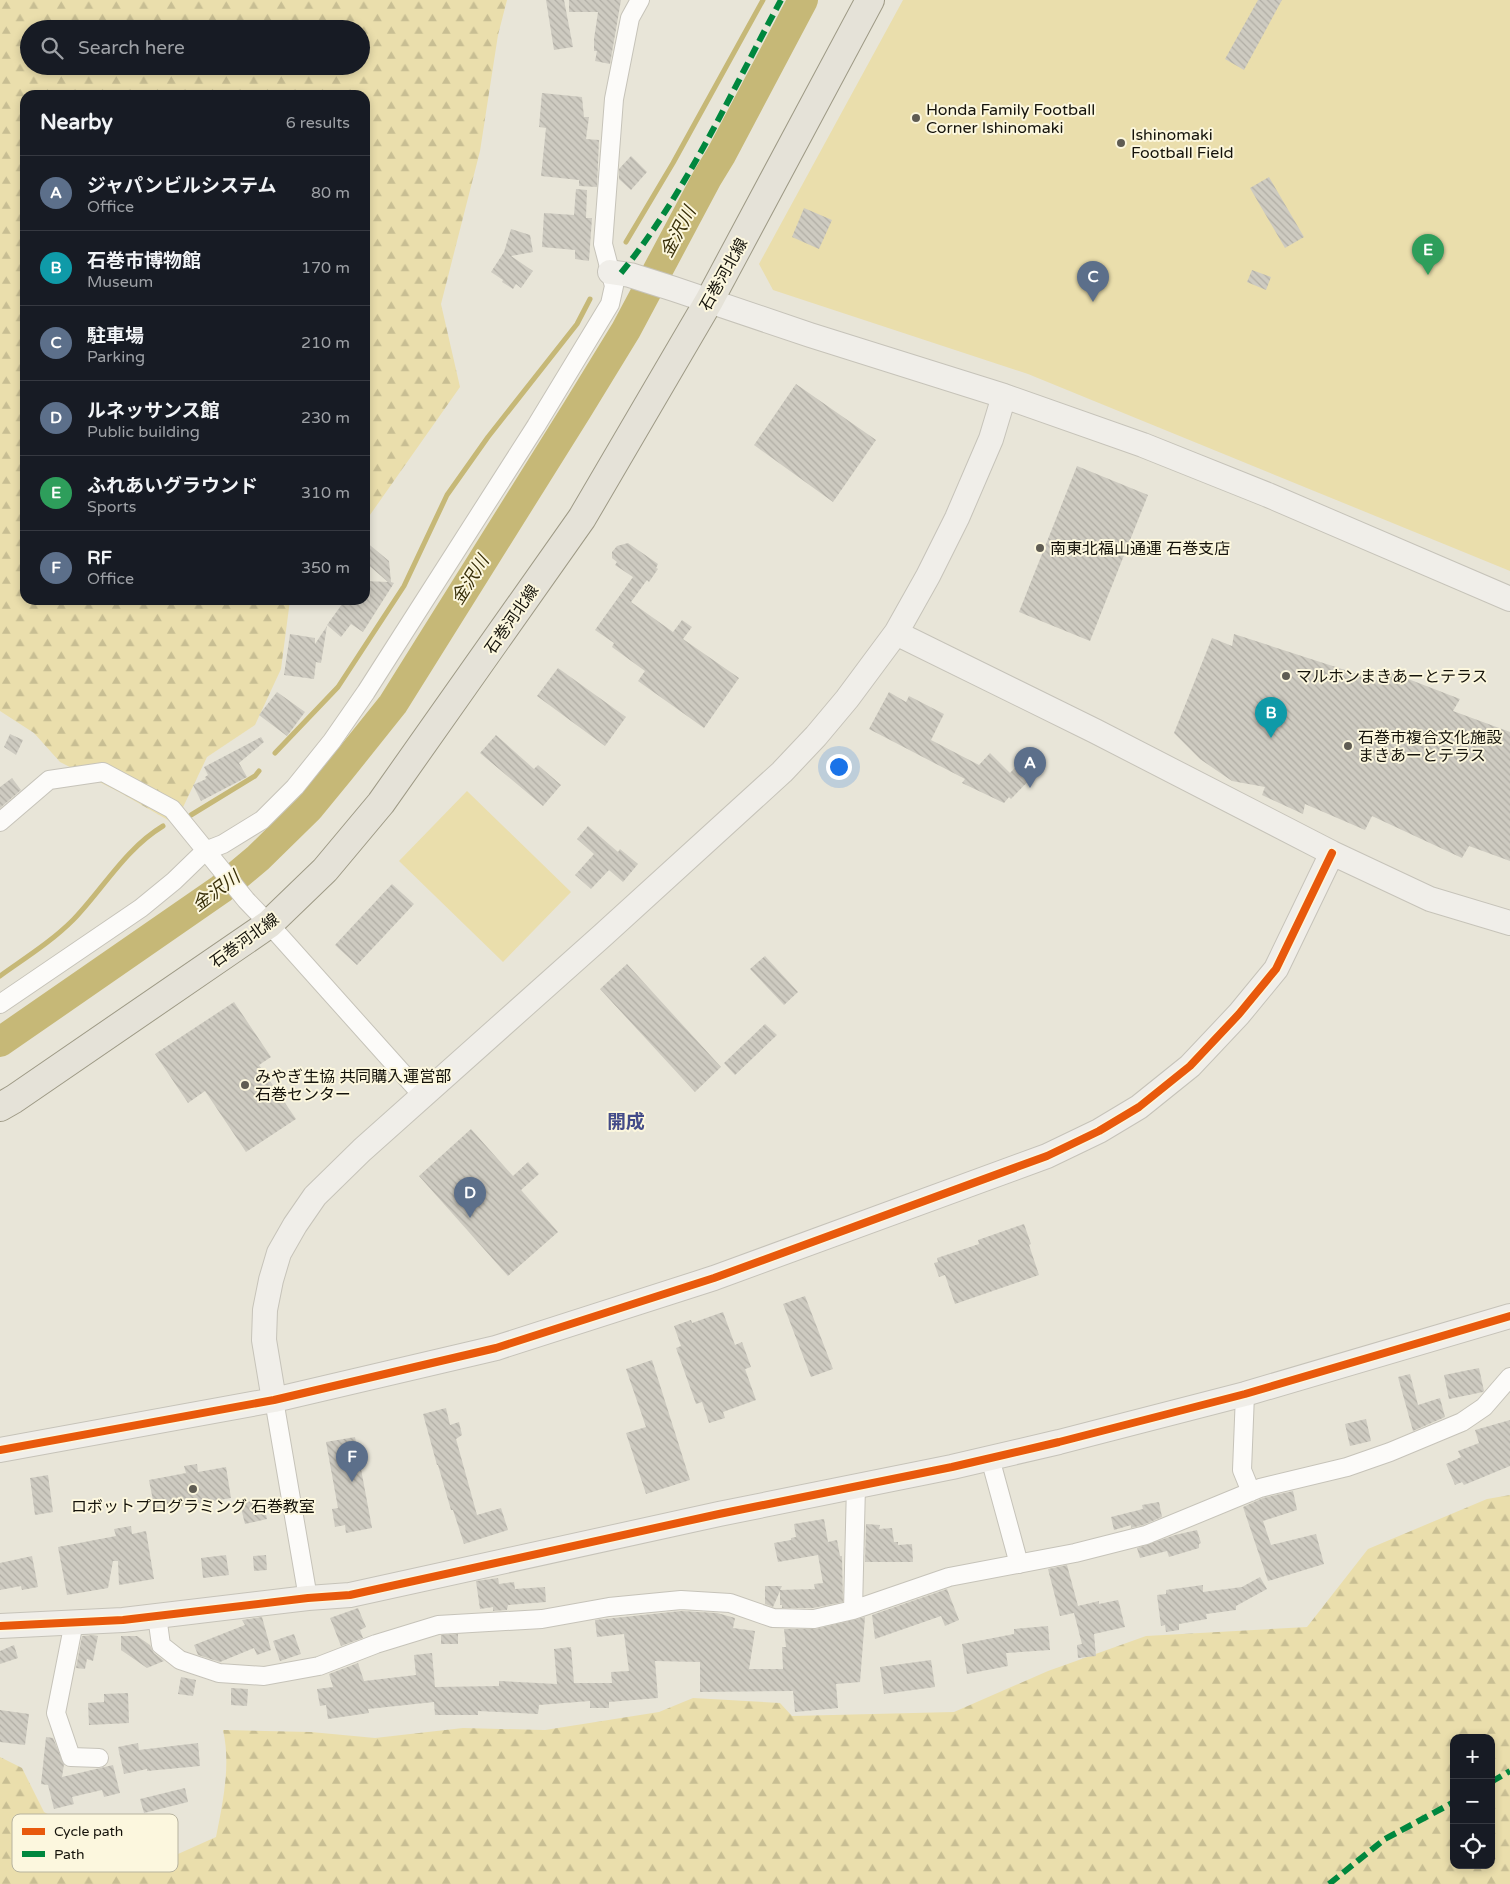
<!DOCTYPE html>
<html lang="en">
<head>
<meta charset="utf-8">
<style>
	body { margin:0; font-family:"Varela Round","Noto Sans JP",sans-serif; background:#20242c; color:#f1f3f6 }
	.controls { position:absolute; right:15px; bottom:15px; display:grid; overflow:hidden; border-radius:10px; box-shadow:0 2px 8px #0003 }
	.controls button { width:45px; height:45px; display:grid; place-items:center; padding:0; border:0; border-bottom:1px solid #363941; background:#171b24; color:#f1f3f6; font:25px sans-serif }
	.you { position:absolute; left:838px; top:766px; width:18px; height:18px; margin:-12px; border:4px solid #fff; border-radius:50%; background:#1a73e8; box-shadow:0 0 0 8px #1a73e833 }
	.badge { display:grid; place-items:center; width:32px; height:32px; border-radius:50%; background:#2563eb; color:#fff; font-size:16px; font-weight:700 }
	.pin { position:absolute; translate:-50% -41px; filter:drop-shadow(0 1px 2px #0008) }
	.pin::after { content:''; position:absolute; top:26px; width:18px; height:15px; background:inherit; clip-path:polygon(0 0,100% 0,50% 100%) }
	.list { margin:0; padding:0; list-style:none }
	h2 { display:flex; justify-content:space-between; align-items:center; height:65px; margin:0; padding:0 20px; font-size:21px }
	h2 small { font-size:16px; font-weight:400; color:#9ea1a6 }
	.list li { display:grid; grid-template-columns:32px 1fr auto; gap:15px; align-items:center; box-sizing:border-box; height:75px; padding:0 20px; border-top:1px solid #363941 }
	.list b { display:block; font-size:19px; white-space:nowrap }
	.list p { margin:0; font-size:16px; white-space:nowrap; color:#9ea1a6 }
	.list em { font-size:16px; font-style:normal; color:#9ea1a6 }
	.icon { flex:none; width:28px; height:28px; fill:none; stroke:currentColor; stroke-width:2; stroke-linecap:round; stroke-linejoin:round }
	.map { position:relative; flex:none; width:1510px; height:1884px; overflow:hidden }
	.search { position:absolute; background:#171b24; box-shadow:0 2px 8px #0003; left:20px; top:20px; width:350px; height:55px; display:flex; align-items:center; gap:12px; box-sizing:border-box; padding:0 18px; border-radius:28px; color:#9ea1a6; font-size:19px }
	.panel { position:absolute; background:#171b24; box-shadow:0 2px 8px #0003; left:20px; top:90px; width:350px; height:515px; border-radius:15px }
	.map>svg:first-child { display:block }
	.forest { fill:url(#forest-firs); fill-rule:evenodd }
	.garden { fill:#eadeac }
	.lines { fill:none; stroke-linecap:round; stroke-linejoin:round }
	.stream { stroke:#c6b877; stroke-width:5 }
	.river { stroke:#c6b877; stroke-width:30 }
	.building { fill:url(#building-back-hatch) }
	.street-casing { stroke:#c6c3b9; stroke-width:20 }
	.secondary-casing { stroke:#c6c3b9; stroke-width:26 }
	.primary-casing { stroke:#9e9a86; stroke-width:30 }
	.street { stroke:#fcfbf9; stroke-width:18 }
	.secondary { stroke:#f0eee9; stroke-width:24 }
	.primary { stroke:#e5e2d8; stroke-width:28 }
	.quiet { stroke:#00873e; stroke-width:6; stroke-dasharray:12 6; stroke-linecap:butt }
	.cycleway-casing { stroke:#fcf7de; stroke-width:11 }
	.cycleway { stroke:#e8590c; stroke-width:8 }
	.poi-dot { fill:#5f5c53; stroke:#fcf7de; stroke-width:2 }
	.labels { text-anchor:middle; stroke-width:4; stroke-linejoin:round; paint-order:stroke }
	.poi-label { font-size:16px; fill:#15130b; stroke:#fcf7de; text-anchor:start }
	.street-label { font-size:16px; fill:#15130b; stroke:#fcf7de }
	.water-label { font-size:18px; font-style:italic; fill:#382f09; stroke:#fcf7de }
	.quarter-label { font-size:19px; font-weight:bold; fill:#434b88; stroke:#fcf7de }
	.key { fill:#fcf7de; stroke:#b7b39f; stroke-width:1 }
	.key-label { font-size:14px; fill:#15130b }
</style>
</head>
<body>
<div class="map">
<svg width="1510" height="1884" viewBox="0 0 1510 1884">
	<defs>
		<pattern id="forest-firs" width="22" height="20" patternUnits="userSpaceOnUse" patternTransform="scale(1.25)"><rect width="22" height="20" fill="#eadeac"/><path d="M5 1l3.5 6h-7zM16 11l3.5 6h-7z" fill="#c8be93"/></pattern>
		<pattern id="building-back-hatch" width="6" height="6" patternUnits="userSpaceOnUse" patternTransform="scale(1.25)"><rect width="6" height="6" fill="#cecbc1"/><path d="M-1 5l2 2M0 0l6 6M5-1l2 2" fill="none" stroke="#b0ada4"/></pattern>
	</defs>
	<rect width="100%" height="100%" fill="#e8e5d8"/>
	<path class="forest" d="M0,0h507l-9,35 -18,116 -39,153 19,83 -95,135v-427h-340v505h265l-9,69 -26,56 -48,32 -32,67 -56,-32 -59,-30 -26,-29 -34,-22zM29,29h332v37h-332z
		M1510,1495v389h-1510v-127l22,11 22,44 63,34 71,8 38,-17c7,-35 15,-72 7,-107l88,2 64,6 88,-10 82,2 114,-18 34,-14 87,5 12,13 162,-4 94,-41 98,-35 161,-9 61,-78 119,-50zM1454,1738h37v127h-37z"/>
	<path class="garden" d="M903,0h607v571l-482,-197 -255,-84 -14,-26z
		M467,791l104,101 -68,70 -104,-101z"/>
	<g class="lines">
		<path class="stream" d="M626,242l47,-79 90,-163
			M275,753l63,-66 66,-101 43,-91 41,-58 89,-113 13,-25
			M191,815l64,-39 4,-5
			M0,976c25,-18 51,-34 73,-56 30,-31 52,-71 90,-94"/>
		<path class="river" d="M0,1042l221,-153 37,-31 51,-50 32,-39 52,-65 184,-294 49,-80 81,-152 14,-23 82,-155"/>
	</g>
	<path class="building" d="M546,0h18l9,47 -19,3z
		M569,0h52l-11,64 -15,-3 2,-10h-3v-12l4,-27h-29z
		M1258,0h24l-38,70 -19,-11z
		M542,93l40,4 2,20h5l-3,22 13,1 -2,47 -18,-1v-6l-38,-4 5,-48 -7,-1z
		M631,156l16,16 -16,18 -12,-11v-10z
		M1269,177l35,60 -19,11 -35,-60z
		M576,189l11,1 -1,28h6l-3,43 -14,-2v-9l-33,-3 2,-34 30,2z
		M804,208l28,12 -13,29 -27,-12z
		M511,229l19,6 3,17 -22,4 22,15 -12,17 -5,-4 -3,5 -11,-7 1,-2 -12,-8 13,-20z
		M1252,270l19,7 -5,13 -19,-8z
		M796,384l80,56 -43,62 -79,-57z
		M1077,466l71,29 -58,146 -71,-29z
		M365,541l24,20 2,21 3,1 -31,49 -12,-8 -10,13 -14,-12 18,-25h20v-19l23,1 -23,-20z
		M628,543l30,21 -2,4 2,1 -9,13 -2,-2 -16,22 42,30 9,-12 10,7 -9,12 56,39 -35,50 -66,-47 7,-10 -33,-24 2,-4 -19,-13 38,-53 -18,-12 2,-3 -5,-4v-6l5,-6z
		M327,626l-6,37 -5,-1 -2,17 -30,-4 6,-41 25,4v6z
		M1234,634l151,49 5,-11 70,27 -7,12 57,21v129l-41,-15 -7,12 -90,-42 -7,14 -60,-26 -2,10 -41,-19 3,-8 -33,-6 -32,-22 -26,-26 38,-95 20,8z
		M558,668l68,49 -21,29 -68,-50z
		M277,692l28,20 -18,24 -28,-21z
		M889,692l17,10 3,-6 35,18 -13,26 48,25 11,-12 20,20 17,-18 14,13 -30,31 -2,-2 -5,6 -42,-20 3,-4 -96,-50z
		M10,734l13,6 -7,15 -12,-8z
		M496,735l38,34 4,-4 23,20 -18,21 -63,-53z
		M261,737l3,5 -25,21 8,14 -46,24 -8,-16 13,-6 -1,-2 3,-2 -4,-8z
		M12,778l9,12 -21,18v-21z
		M588,826l30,26 2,-3 18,15 -15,18 -14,-12 -18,19 -16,-14 19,-21 -17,-15z
		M392,884l22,20 -57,61 -22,-20z
		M765,956l33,36 -14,13 -34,-36z
		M627,964l94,103 -26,25 -95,-103z
		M234,1002l37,55 -12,8 37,54 -50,33 -41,-61 -17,12 -33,-49z
		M765,1024l12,11 -42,40 -11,-12z
		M471,1129l42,47 15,-14 11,12 -18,16 37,42 -50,44 -89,-100z
		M1024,1224l7,20 -2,1 10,30 -84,29 -10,-29 -6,2 -5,-14 4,-1 -1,-4 42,-14 -1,-4z
		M805,1296l28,73 -22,8 -28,-73z
		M723,1312l12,33 7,-3 9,25 -6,2 11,31 -33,12 2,6 -16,5 -7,-21 -6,2 -20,-56 5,-2 -7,-20 17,-6 1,3z
		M652,1360l38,120 -44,14 -20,-61 20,-6 -20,-58z
		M1479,1368l5,23 -1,1 -34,7 -5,-24z
		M1410,1374l8,31 22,-7 5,19 -32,14 -15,-54z
		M446,1408l4,17 9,-3 3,13 -6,4 21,76 24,-7 7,22 -44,14 -11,-34h-2l-13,-45h-1l-14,-51z
		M1366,1419l5,22 -21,5 -5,-22z
		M1510,1420v46l-46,19 -2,-3 -7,3 -9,-21 15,-7 -3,-6 21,-8 -4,-13z
		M355,1437l17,91 -26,5 -1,-8 -10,2 -3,-18 6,-1 -12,-66z
		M197,1464l1,8 28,-5 5,31 -76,13 -6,-31 37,-7 -2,-7z
		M48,1475l5,37 -18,3 -5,-37z
		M1293,1491l4,19 -34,11 8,24 45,-11 8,30 -56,17 -25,-74 20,-9z
		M262,1498l5,21 -22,5 -5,-20z
		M1159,1502l3,15 -19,8 -12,3v-3l-17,5 -3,-13 32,-8 -1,-4z
		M824,1519l4,23 9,-2 3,16h2l1,46 -30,6h-31v-3h-2v-14l-7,16 -8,-3v-18h17l-2,4 35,-1 -1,-5 9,-1 -5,-28 -40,7 -4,-19 17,-3v-2l5,-1 -2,-13z
		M866,1524l14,1 -1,4 13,-1 2,14h4v3l14,-1 1,18h-48z
		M131,1526l1,8 14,-3 8,48 -35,6 -1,-24h-5l-5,27 -41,7 -9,-48 58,-11 -2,-7z
		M1197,1530l4,13 -2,1v4l-30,9 -2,-6 -27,7 -3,-10 38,-13z
		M226,1555l3,20 -26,3 -2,-20z
		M266,1555l1,15 -13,1 -1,-15z
		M32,1556l6,31 -16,3 -1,-4 -21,4v-27z
		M1067,1565l11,41 21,-5v3l19,-4 1,3 6,24 -31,7 2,22 -18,2 -1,-13 5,-1 -8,-31 -14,3 -12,-47z
		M1260,1577l7,12 -31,17v4l-30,4 1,5 -28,5v6l-13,2 -1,-7 -4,1 -4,-31 9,-1v-4l37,-5v7l39,-5z
		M498,1578l1,6 15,-2 1,7 30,-2 1,15 -38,3 -1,5 -14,1v-4l-13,2 -4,-28z
		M947,1589l12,31 -14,6 -4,-10 -66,23 -3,-24z
		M358,1608l8,19 -6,3 3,8 -22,8 -11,-28z
		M681,1611l36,2 18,5 -2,10 22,3 -6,38h34l-1,-22h4l-2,-18h32l49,-12 -5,65 -24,2 2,24 -43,4 -2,-21 -93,1v-30l-45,-1 3,37 -49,4v6h-19v-7l-51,4 -1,9 -60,-3v4h-43l-1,-13 -66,7 1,4 -41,6 -2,-14 -6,1 -3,-17 16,-2 -4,-13 29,-11 6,18 52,-6 -2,-20 18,-2 3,34 64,-1v-5l58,3 -3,-35 17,-2 3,36h38l-1,-11 18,-1 -5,-37 -27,3 -2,-17z
		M262,1617l9,33 -14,5 -3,-7 -34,14 -22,-7 -4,-10 51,-20 -3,-5z
		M1048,1626l2,24 -44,3 2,13 -41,8 -5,-30 52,-10v-5z
		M294,1634l7,20 -21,7 -7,-20z
		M458,1634v10h-17v-9z
		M93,1635l5,1 -5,25 -6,-2 -2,10 -9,-1 6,-32z
		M121,1636h16l13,9 4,8 10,8 -17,7 -26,-18z
		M14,1645l4,13 -18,6v-13z
		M931,1660l4,27 -51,7 -4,-27z
		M181,1677l15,3 -3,16 -15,-2z
		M231,1688l17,1 -1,17 -16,-1z
		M128,1693l1,30 -40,2 -1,-22 16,-1v-8z
		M0,1710l29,4 -4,31 -25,-3z
		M46,1737l7,1 11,26 -2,13 51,-12 7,28 -16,4 -2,-7 -30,7 2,7 -20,5 -6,-24 -7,-1z
		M138,1743l1,7 59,-7 2,23 -53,5v-2l-23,5 -6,-27z
		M185,1788l3,14 -44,11 -4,-14z"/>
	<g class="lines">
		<g class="street-casing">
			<path id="street" d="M0,822l49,-42 54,-8 69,37 74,91 23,24 154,172
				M0,1004l141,-96 33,-27 31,-30 18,-7 39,-24 33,-33 37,-46 34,-49 170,-266 74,-122 4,-18 -11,-42 11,-145 16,-81 10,-18
				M1245,1394l-3,76 9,22
				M274,1400l34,198
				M990,1458l29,106
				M853,1610l3,-125
				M157,1616l4,29 19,15 39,13 45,3 55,-10 57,-22 62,-19 104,-6 67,-12 72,-7 49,3 43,15 41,1 39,-9 96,-33 126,-24 71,-18 114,-47 87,-21 43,-15 72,-30 22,-15 26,-30
				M74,1622l-18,91 15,44 28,1"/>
		</g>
		<g class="secondary-casing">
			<path id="secondary" d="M610,272l20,3 44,14 136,46 194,61 139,49 125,50 242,104
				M896,633l199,98 237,122 98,46 80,24
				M274,1400l-10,-60 1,-30 6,-30 8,-27 16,-28 20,-29 47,-46 241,-215 179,-163 34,-36 31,-37 49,-66 32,-57 29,-58 34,-79 13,-43
				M0,1450l274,-50 222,-52 218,-70 333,-122 52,-25 40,-24 51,-41 49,-52 37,-45 56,-116
				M0,1626l123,-6 185,-22 42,-3 369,-81 233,-47 107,-25 186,-48 265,-78"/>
		</g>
		<g class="primary-casing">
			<path id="primary" d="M0,1107l14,-8 255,-175 56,-54 56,-67 201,-285 127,-217 161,-301"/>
		</g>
		<use href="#street" class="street"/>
		<use href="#secondary" class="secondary"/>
		<use href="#primary" class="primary"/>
		<path class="quiet" d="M621,273c66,-81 110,-181 160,-273
			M1491,1782l19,-11
			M1329,1884l56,-45 69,-37"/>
		<g class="cycleway-casing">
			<path id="cycleway" d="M0,1450l274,-50 222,-52 218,-70 333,-122 52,-25 40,-24 51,-41 49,-52 37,-45 56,-116
				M0,1626l123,-6 185,-22 42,-3 369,-81 233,-47 107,-25 186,-48 265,-78"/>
		</g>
		<use href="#cycleway" class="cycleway"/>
	</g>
	<g class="poi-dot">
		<circle cx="916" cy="118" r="5"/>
		<circle cx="1121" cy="143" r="5"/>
		<circle cx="1040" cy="548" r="5"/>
		<circle cx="1286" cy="676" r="5"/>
		<circle cx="1348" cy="746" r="5"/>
		<circle cx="245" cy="1085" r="5"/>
		<circle cx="193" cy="1489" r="5"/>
	</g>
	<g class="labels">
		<g class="poi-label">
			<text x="926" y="115">Honda Family Football<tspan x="926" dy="18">Corner Ishinomaki</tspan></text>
			<text x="1131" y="140">Ishinomaki<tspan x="1131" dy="18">Football Field</tspan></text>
			<text x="1050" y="554">南東北福山通運 石巻支店</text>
			<text x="1296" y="682">マルホンまきあーとテラス</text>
			<text x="1358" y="743">石巻市複合文化施設<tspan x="1358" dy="18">まきあーとテラス</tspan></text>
			<text x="255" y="1082">みやぎ生協 共同購入運営部<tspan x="255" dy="18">石巻センター</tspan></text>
			<text x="193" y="1512" text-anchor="middle">ロボットプログラミング 石巻教室</text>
		</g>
		<g class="street-label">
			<text transform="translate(723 274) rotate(-61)" y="6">石巻河北線</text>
			<text transform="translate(511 619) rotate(-55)" y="6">石巻河北線</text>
			<text transform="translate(244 940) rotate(-36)" y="6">石巻河北線</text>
		</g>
		<g class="water-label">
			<text transform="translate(678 232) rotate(-62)" y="6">金沢川</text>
			<text transform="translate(470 580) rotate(-58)" y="6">金沢川</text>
			<text transform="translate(216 891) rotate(-37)" y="6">金沢川</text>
		</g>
		<g class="quarter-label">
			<text x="626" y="1128">開成</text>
		</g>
	</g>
	<rect x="12" y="1814" width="166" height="58" rx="8" class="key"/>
	<rect x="22" y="1828" width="23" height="7" fill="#e8590c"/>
	<rect x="22" y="1851" width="23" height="6" fill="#00873e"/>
	<g class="key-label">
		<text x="54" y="1836">Cycle path</text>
		<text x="54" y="1859">Path</text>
	</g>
</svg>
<div class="controls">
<button>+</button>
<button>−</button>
<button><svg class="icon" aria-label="locate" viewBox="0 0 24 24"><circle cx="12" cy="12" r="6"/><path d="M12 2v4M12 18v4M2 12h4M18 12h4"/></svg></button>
</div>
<div class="you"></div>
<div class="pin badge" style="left:1030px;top:788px;background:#5c6f8a">A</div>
<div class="pin badge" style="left:1271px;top:738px;background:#0f9aa8">B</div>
<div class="pin badge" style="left:1093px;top:302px;background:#5c6f8a">C</div>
<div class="pin badge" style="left:470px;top:1218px;background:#5c6f8a">D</div>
<div class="pin badge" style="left:1428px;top:275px;background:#2e9e5b">E</div>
<div class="pin badge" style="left:352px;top:1482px;background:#5c6f8a">F</div>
<div class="search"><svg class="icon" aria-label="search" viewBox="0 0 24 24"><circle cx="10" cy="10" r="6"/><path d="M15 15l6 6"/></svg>Search here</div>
<section class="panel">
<h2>Nearby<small>6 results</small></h2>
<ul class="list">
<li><span class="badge" style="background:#5c6f8a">A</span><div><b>ジャパンビルシステム</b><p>Office</p></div><em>80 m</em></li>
<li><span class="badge" style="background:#0f9aa8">B</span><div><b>石巻市博物館</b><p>Museum</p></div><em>170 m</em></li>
<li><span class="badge" style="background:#5c6f8a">C</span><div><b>駐車場</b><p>Parking</p></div><em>210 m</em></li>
<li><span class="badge" style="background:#5c6f8a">D</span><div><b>ルネッサンス館</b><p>Public building</p></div><em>230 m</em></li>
<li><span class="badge" style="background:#2e9e5b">E</span><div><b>ふれあいグラウンド</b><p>Sports</p></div><em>310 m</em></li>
<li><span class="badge" style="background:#5c6f8a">F</span><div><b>RF</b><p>Office</p></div><em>350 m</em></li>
</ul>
</section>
</div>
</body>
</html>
